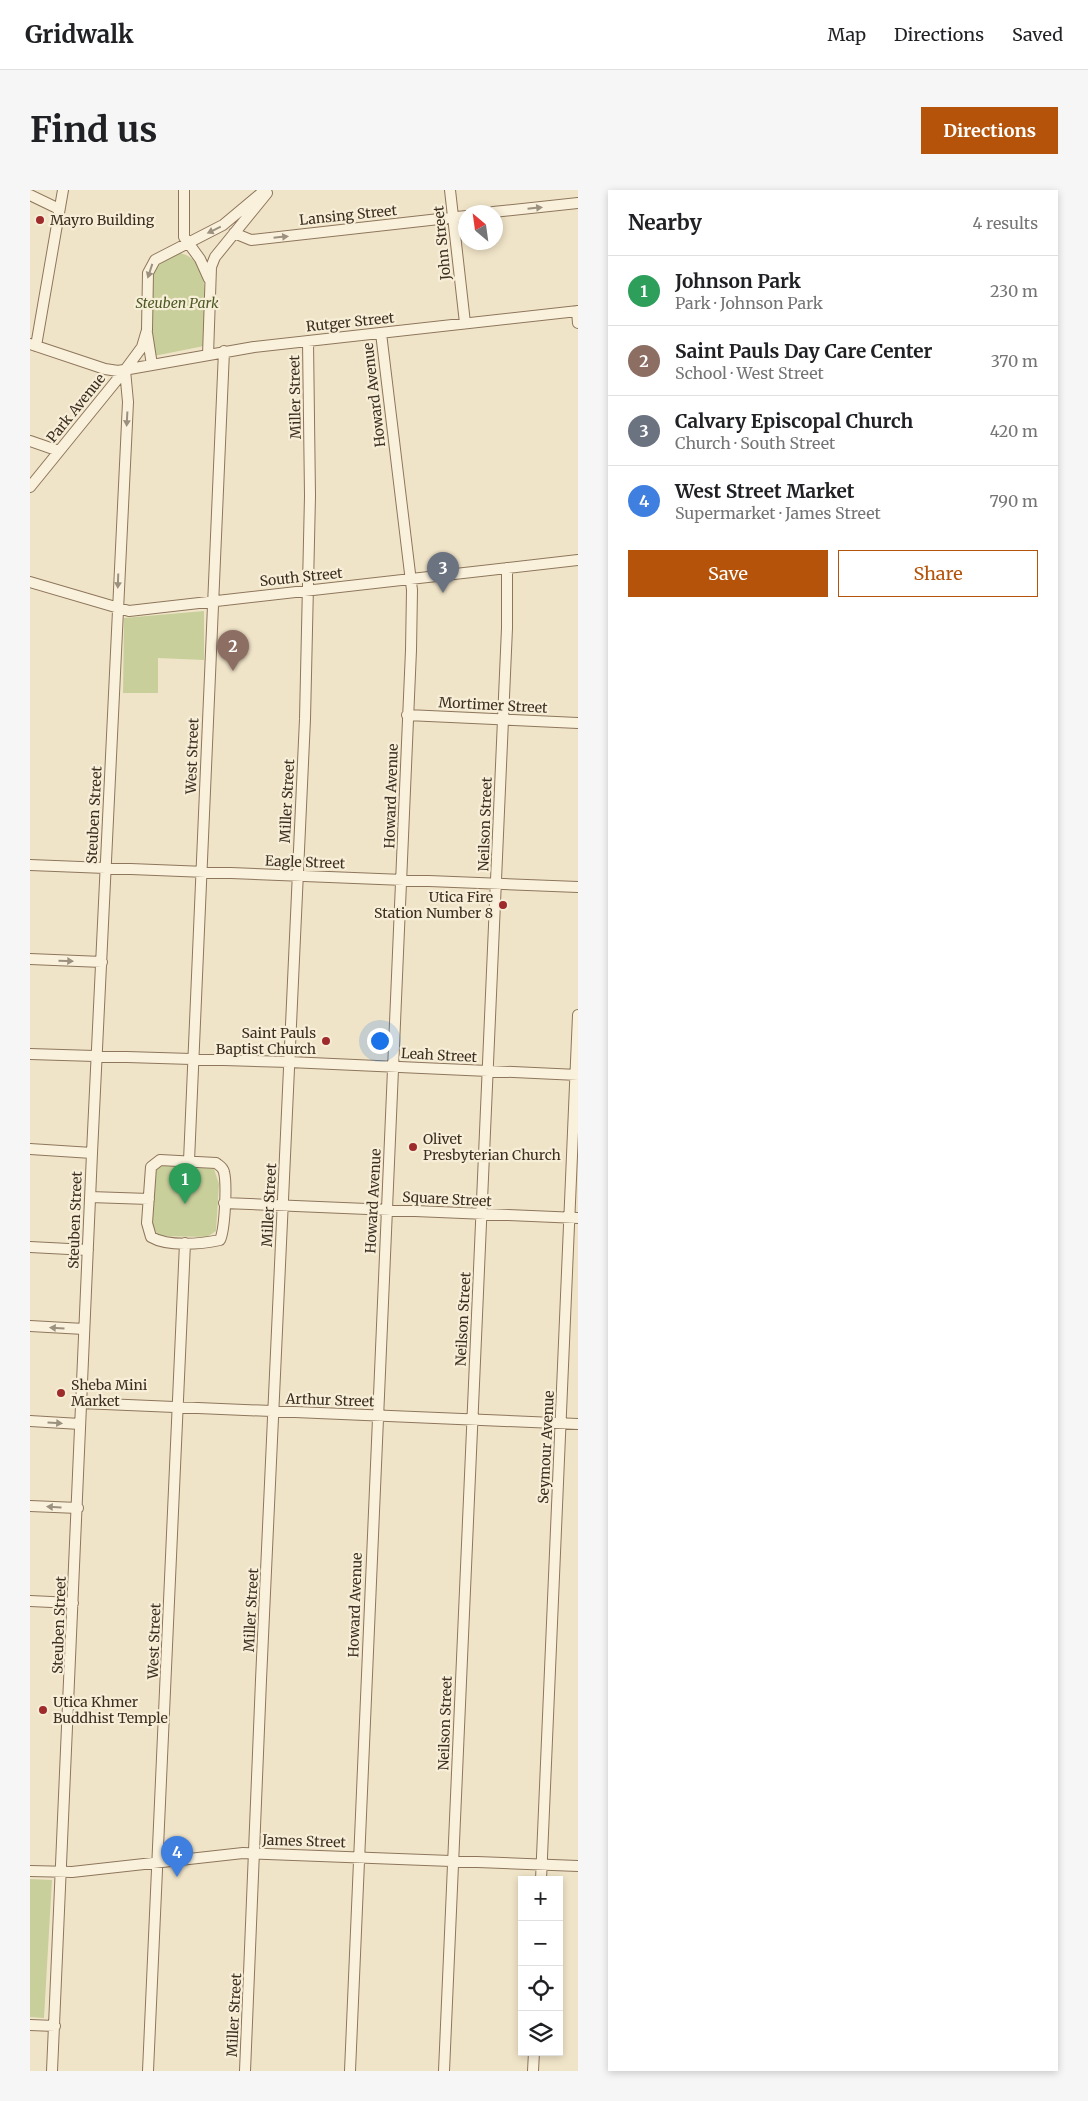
<!DOCTYPE html>
<html lang="en">
<head>
<meta charset="utf-8">
<style>
	body { margin:0; font-family:Merriweather,serif; background:#f6f6f6; color:#202124 }
	.controls { position:absolute; right:15px; bottom:15px; display:grid; overflow:hidden; border-radius:0px; box-shadow:0 2px 8px #0003 }
	.controls button { width:45px; height:45px; display:grid; place-items:center; padding:0; border:0; border-bottom:1px solid #e0e0e0; background:#fff; color:#202124; font:25px sans-serif }
	.compass { position:absolute; left:428px; top:15px; width:45px; height:45px; border-radius:50%; background:#fff; box-shadow:0 2px 8px #0003; rotate:331deg }
	.you { position:absolute; left:349px; top:850px; width:18px; height:18px; margin:-12px; border:4px solid #fff; border-radius:50%; background:#1a73e8; box-shadow:0 0 0 8px #1a73e833 }
	.badge { display:grid; place-items:center; width:32px; height:32px; border-radius:50%; background:#b45309; color:#fff; font-size:16px; font-weight:700 }
	.pin { position:absolute; translate:-50% -41px; filter:drop-shadow(0 1px 2px #0008) }
	.pin::after { content:''; position:absolute; top:26px; width:18px; height:15px; background:inherit; clip-path:polygon(0 0,100% 0,50% 100%) }
	.list { margin:0; padding:0; list-style:none }
	h2 { display:flex; justify-content:space-between; align-items:center; height:65px; margin:0; padding:0 20px; font-size:21px }
	h2 small { font-size:16px; font-weight:400; color:#757577 }
	.list li { display:grid; grid-template-columns:32px 1fr auto; gap:15px; align-items:center; box-sizing:border-box; height:70px; padding:0 20px; border-top:1px solid #e0e0e0 }
	.list b { display:block; font-size:19px; white-space:nowrap }
	.list p { margin:0; font-size:16px; white-space:nowrap; color:#757577 }
	.list em { font-size:16px; font-style:normal; color:#757577 }
	.actions { display:flex; gap:10px; padding:15px 20px }
	.actions a { flex:1; padding:11px 0; border:1px solid #b45309; border-radius:0px; text-align:center; font-size:18px; color:#b45309 }
	.actions .main { background:#b45309; color:#fff }
	.icon { flex:none; width:28px; height:28px; fill:none; stroke:currentColor; stroke-width:2; stroke-linecap:round; stroke-linejoin:round }
	.map { position:relative; flex:none; width:548px; height:1881px; overflow:hidden; border-radius:0px }
	header { display:flex; align-items:center; gap:30px; box-sizing:border-box; height:70px; padding:0 25px; background:#fff; border-bottom:1px solid #e0e0e0 }
	header strong { font-size:24px }
	nav { display:flex; gap:28px; margin-inline-start:auto; font-size:18px }
	.intro { display:flex; align-items:center; justify-content:space-between; box-sizing:border-box; height:120px; padding:0 30px }
	h1 { margin:0; font-size:35px }
	.button { padding:12px 22px; border-radius:0px; background:#b45309; color:#fff; font-size:18px; font-weight:700 }
	main { display:flex; gap:30px; padding:0 30px }
	aside { flex:1; background:#fff; border-radius:0px; box-shadow:0 2px 8px #0003 }
	.map>svg:first-child { display:block }
	.green { fill:#c9cf9b }
	.lines { fill:none; stroke-linecap:round; stroke-linejoin:round }
	.minor-casing { stroke:#8d765c; stroke-width:12 }
	.minor { stroke:#faf1dc; stroke-width:10 }
	.oneway { fill:#9c907e }
	.poi-dot { fill:#9e2a2b; stroke:#f7eed8; stroke-width:2 }
	.labels { text-anchor:middle; stroke-width:4.5; stroke-linejoin:round; paint-order:stroke }
	.street-label { font-size:14px; fill:#3d2e20; stroke:#f7eed8 }
	.poi-label { font-size:14px; fill:#3d2e20; stroke:#f7eed8; text-anchor:start }
	.park-label { font-size:14px; font-style:italic; fill:#4d5a26; stroke:#f7eed8 }
</style>
</head>
<body>
<header>
<strong>Gridwalk</strong>
<nav><a>Map</a><a>Directions</a><a>Saved</a></nav>
</header>
<div class="intro"><h1>Find us</h1><a class="button">Directions</a></div>
<main>
<div class="map">
<svg width="548" height="1881" viewBox="0 0 548 1881">
	<rect width="100%" height="100%" fill="#f0e4c8"/>
	<path class="green" d="M149,63c36,6 25,65 25,93l-50,10 -3,-18 3,-71 5,-6z
		M174,421v49l-46,-2v35h-35l1,-75z
		M133,974l51,5 5,15 -3,47 -9,6 -48,-1c-14,-15 -6,-42 -4,-61l1,-6z
		M0,1689l22,1 -8,138 -14,-1z"/>
	<g class="lines">
		<g class="minor-casing">
			<path id="minor" d="M154,0v47l16,22 9,20
				M420,0l15,133
				M0,5l29,14
				M463,22l85,-9
				M204,43l17,7 215,-24
				M547,121l1,12
				M117,143l5,32
				M0,154l75,25 13,2 136,-24 324,-36
				M6,156l27,-156
				M178,165l3,-88 4,-10 52,-64
				M0,251l29,10
				M0,297l95,-117 17,-23 5,-17 1,-57 7,-13 68,-35 42,-35
				M0,392l99,29 449,-51
				M377,525l171,8
				M0,675l548,22
				M0,769l72,3
				M0,864l259,8 289,13
				M0,959l62,4
				M130,970l56,3c4,3 7,4 8,9 3,12 1,57 -4,68 -19,4 -52,7 -69,-3l-4,-14 4,-56z
				M159,971l35,-810
				M60,1007l59,2
				M194,1013l354,15
				M0,1057l58,3
				M0,1136l54,3
				M51,1213l497,21
				M0,1231l50,3
				M0,1316l48,2
				M0,1411l43,2
				M0,1681l42,1 171,-19 335,13
				M511,1690l37,-865
				M0,1835l25,1
				M22,1881l40,-918 36,-751 -3,-32
				M118,1881l37,-828
				M215,1881l16,-391 44,-961 5,-223 -2,-155
				M320,1881l61,-1421 1,-60 -31,-257
				M414,1881l63,-1443v-60
				M503,1881l1,-19"/>
		</g>
		<use href="#minor" class="minor"/>
	</g>
	<defs><path id="oneway-solid" d="M-6-.8H1V-3.2L6.5 0L1 3.2V.8H-6Z" transform="scale(1.25)"/></defs>
	<g class="oneway">
		<use href="#oneway-solid" transform="translate(505 18) rotate(-6)"/>
		<use href="#oneway-solid" transform="translate(184 40) rotate(154)"/>
		<use href="#oneway-solid" transform="translate(251 47) rotate(-6)"/>
		<use href="#oneway-solid" transform="translate(120 81) rotate(108)"/>
		<use href="#oneway-solid" transform="translate(97 229) rotate(93)"/>
		<use href="#oneway-solid" transform="translate(88 391) rotate(92)"/>
		<use href="#oneway-solid" transform="translate(36 771) rotate(2)"/>
		<use href="#oneway-solid" transform="translate(27 1138) rotate(-177)"/>
		<use href="#oneway-solid" transform="translate(25 1233) rotate(4)"/>
		<use href="#oneway-solid" transform="translate(24 1317) rotate(-177)"/>
	</g>
	<g class="poi-dot">
		<circle cx="10" cy="30" r="5"/>
		<circle cx="473" cy="715" r="5"/>
		<circle cx="296" cy="851" r="5"/>
		<circle cx="383" cy="957" r="5"/>
		<circle cx="31" cy="1203" r="5"/>
		<circle cx="13" cy="1520" r="5"/>
	</g>
	<g class="labels">
		<g class="street-label">
			<text transform="translate(318 25) rotate(-6)" y="5">Lansing Street</text>
			<text transform="translate(412 53) rotate(-96)" y="5">John Street</text>
			<text transform="translate(320 132) rotate(-6)" y="5">Rutger Street</text>
			<text transform="translate(344 205) rotate(-97)" y="5">Howard Avenue</text>
			<text transform="translate(265 207) rotate(-91)" y="5">Miller Street</text>
			<text transform="translate(46 218) rotate(-51)" y="5">Park Avenue</text>
			<text transform="translate(271 387) rotate(-6)" y="5">South Street</text>
			<text transform="translate(463 515) rotate(3)" y="5">Mortimer Street</text>
			<text transform="translate(162 566) rotate(-88)" y="5">West Street</text>
			<text transform="translate(361 606) rotate(-88)" y="5">Howard Avenue</text>
			<text transform="translate(257 611) rotate(-87)" y="5">Miller Street</text>
			<text transform="translate(64 625) rotate(-87)" y="5">Steuben Street</text>
			<text transform="translate(455 634) rotate(-88)" y="5">Neilson Street</text>
			<text transform="translate(275 672) rotate(2)" y="5">Eagle Street</text>
			<text transform="translate(409 865) rotate(3)" y="5">Leah Street</text>
			<text transform="translate(417 1009) rotate(3)" y="5">Square Street</text>
			<text transform="translate(343 1011) rotate(-87)" y="5">Howard Avenue</text>
			<text transform="translate(239 1015) rotate(-87)" y="5">Miller Street</text>
			<text transform="translate(45 1030) rotate(-88)" y="5">Steuben Street</text>
			<text transform="translate(433 1129) rotate(-87)" y="5">Neilson Street</text>
			<text transform="translate(300 1210) rotate(2)" y="5">Arthur Street</text>
			<text transform="translate(516 1257) rotate(-87)" y="5">Seymour Avenue</text>
			<text transform="translate(325 1415) rotate(-88)" y="5">Howard Avenue</text>
			<text transform="translate(221 1420) rotate(-87)" y="5">Miller Street</text>
			<text transform="translate(29 1435) rotate(-88)" y="5">Steuben Street</text>
			<text transform="translate(124 1451) rotate(-88)" y="5">West Street</text>
			<text transform="translate(415 1533) rotate(-88)" y="5">Neilson Street</text>
			<text transform="translate(274 1651) rotate(2)" y="5">James Street</text>
			<text transform="translate(204 1825) rotate(-87)" y="5">Miller Street</text>
		</g>
		<g class="poi-label">
			<text x="20" y="35">Mayro Building</text>
			<text x="463" y="712" text-anchor="end">Utica Fire<tspan x="463" dy="16">Station Number 8</tspan></text>
			<text x="286" y="848" text-anchor="end">Saint Pauls<tspan x="286" dy="16">Baptist Church</tspan></text>
			<text x="393" y="954">Olivet<tspan x="393" dy="16">Presbyterian Church</tspan></text>
			<text x="41" y="1200">Sheba Mini<tspan x="41" dy="16">Market</tspan></text>
			<text x="23" y="1517">Utica Khmer<tspan x="23" dy="16">Buddhist Temple</tspan></text>
		</g>
		<g class="park-label">
			<text x="147" y="118">Steuben Park</text>
		</g>
	</g>
</svg>
<div class="controls">
<button>+</button>
<button>−</button>
<button><svg class="icon" aria-label="locate" viewBox="0 0 24 24"><circle cx="12" cy="12" r="6"/><path d="M12 2v4M12 18v4M2 12h4M18 12h4"/></svg></button>
<button><svg class="icon" aria-label="layers" viewBox="0 0 24 24"><path d="M12 4l9 5-9 5-9-5zM3 14l9 5 9-5"/></svg></button>
</div>
<svg class="compass" viewBox="-18 -18 36 36"><path d="M0-13l5 13h-10z" fill="#e53935"/><path d="M0 13l5-13h-10z" fill="#757577"/></svg>
<div class="you"></div>
<div class="pin badge" style="left:155px;top:1014px;background:#2e9e5b">1</div>
<div class="pin badge" style="left:203px;top:481px;background:#8d6e63">2</div>
<div class="pin badge" style="left:413px;top:403px;background:#6b7280">3</div>
<div class="pin badge" style="left:147px;top:1687px;background:#3f7fe0">4</div>
</div>
<aside>
<h2>Nearby<small>4 results</small></h2>
<ul class="list">
<li><span class="badge" style="background:#2e9e5b">1</span><div><b>Johnson Park</b><p>Park · Johnson Park</p></div><em>230 m</em></li>
<li><span class="badge" style="background:#8d6e63">2</span><div><b>Saint Pauls Day Care Center</b><p>School · West Street</p></div><em>370 m</em></li>
<li><span class="badge" style="background:#6b7280">3</span><div><b>Calvary Episcopal Church</b><p>Church · South Street</p></div><em>420 m</em></li>
<li><span class="badge" style="background:#3f7fe0">4</span><div><b>West Street Market</b><p>Supermarket · James Street</p></div><em>790 m</em></li>
</ul>
<div class="actions"><a class="main">Save</a><a>Share</a></div>
</aside>
</main>
</body>
</html>
